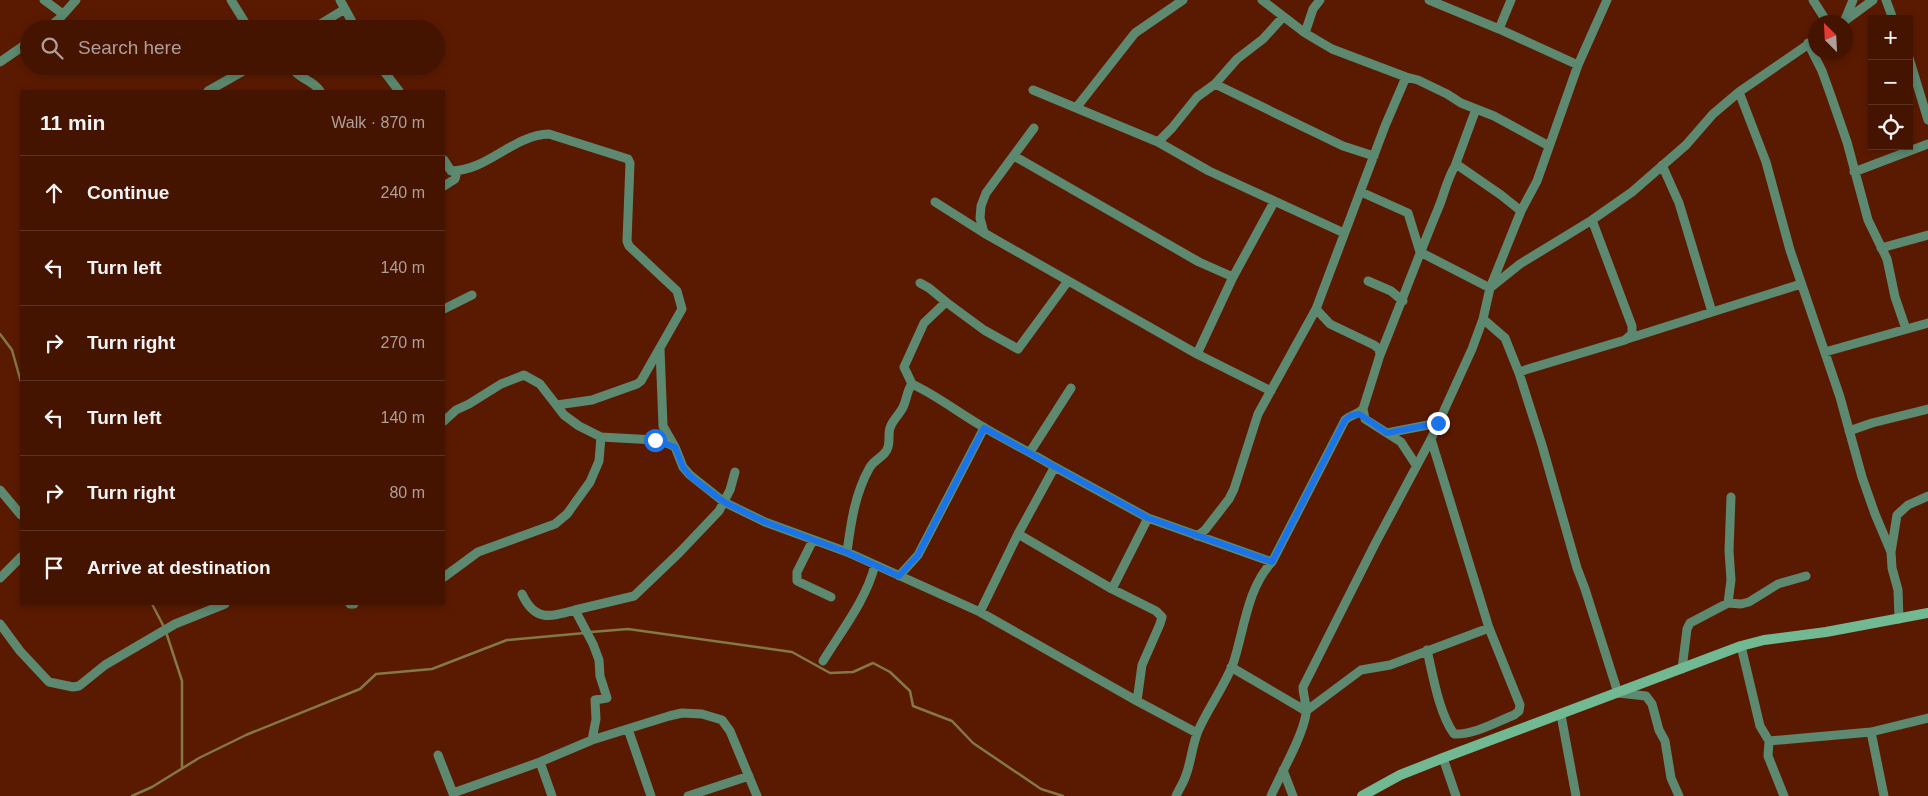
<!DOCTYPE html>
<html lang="en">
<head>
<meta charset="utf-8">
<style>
	body { margin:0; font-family:Helvetica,sans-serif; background:#4b1d0b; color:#f1f3f6 }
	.controls { position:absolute; right:15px; top:15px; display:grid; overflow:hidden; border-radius:0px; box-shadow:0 2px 8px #0003 }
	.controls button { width:45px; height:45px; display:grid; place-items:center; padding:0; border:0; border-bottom:1px solid #5c3323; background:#441401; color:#f1f3f6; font:25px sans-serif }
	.compass { position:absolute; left:1808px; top:15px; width:45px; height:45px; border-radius:50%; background:#441401; box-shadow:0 2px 8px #0003; rotate:336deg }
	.stop { position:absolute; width:15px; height:15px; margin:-11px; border:4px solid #1a73e8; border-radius:50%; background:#fff }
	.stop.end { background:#1a73e8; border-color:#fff; box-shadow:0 1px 5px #0008 }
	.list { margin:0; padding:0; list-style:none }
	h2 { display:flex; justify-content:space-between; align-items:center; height:65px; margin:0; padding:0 20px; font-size:21px }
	h2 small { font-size:16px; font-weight:400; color:#af9e99 }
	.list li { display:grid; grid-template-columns:32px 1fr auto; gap:15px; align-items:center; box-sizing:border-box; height:75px; padding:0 20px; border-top:1px solid #5c3323 }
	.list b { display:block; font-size:19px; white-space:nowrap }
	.list em { font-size:16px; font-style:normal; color:#af9e99 }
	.icon { flex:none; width:28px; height:28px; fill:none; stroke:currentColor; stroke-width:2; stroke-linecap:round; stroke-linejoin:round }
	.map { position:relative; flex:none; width:1928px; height:796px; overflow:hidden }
	.search { position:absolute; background:#441401; box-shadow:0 2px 8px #0003; left:20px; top:20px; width:425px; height:55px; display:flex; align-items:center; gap:12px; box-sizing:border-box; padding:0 18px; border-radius:28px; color:#af9e99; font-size:19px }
	.panel { position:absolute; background:#441401; box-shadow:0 2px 8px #0003; left:20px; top:90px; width:425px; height:515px; border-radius:0px }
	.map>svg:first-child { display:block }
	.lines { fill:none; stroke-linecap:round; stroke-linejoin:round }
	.stream { stroke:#847845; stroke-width:2.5 }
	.street { stroke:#5c8970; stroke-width:9 }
	.secondary { stroke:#70b992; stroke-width:10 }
	.route { stroke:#1a73e8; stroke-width:6 }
</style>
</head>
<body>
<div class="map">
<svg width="1928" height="796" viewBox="0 0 1928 796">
	<rect width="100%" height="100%" fill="#5a1a01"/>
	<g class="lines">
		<path class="stream" d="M0,334l12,16 9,32
			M152,604l12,23
			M166,632l16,49v87
			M591,632l37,-3 164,23 38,21 23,-1 20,-9 17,9 20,19 3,15 39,15 21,22 68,46 22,7
			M132,796l20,-9 47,-29 47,-23 114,-46 16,-15 56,-5 75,-29 78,-7"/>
		<path class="street" d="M44,0l19,14
			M231,0l18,29
			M1262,0l43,33
			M1320,0l-7,9 -8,24 27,16 74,28
			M1429,0l70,29 79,36
			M1813,0l14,22
			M1886,0l7,19
			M345,9l11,20
			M1843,22l30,-22
			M1844,22l9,-22
			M47,29l12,-10 17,-19
			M312,29l33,-20 -5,-9
			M1499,29l12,-29
			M1808,43l14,28 9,25 16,46 21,78 19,39 8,38 11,32
			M1909,58l19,62
			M0,62l29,-20
			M291,66c8,14 21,13 29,25
			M380,66l19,25
			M1215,84l128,62 31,10
			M1033,90l125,52 51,29 135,62
			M208,91l44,-25
			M1739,92l27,70 24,88 50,147 22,80 13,37 16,38 1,16 6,22 1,29
			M1076,108l59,-75 48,-33
			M1034,128l-48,65 -5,13 -1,12 4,15 213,121 74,37
			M1158,142l14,-14 25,-31 18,-13 22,-25 26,-20 20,-22
			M1014,156l185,106 34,15
			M444,160l7,11c36,0 62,-36 98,-37l79,25 2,4 -3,78 2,5 48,45 5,18 -41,72 -4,3 -45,16 -35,5
			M1662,165l17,38 33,109
			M1455,166l21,-57
			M1854,172l74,-28
			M444,186l11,-7 2,-8
			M1361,192l47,21 12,39 70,36 31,-77 -20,-16 -42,-29h-4c-8,13 -11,29 -17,43 -20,48 -38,97 -58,146
			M935,202l49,31
			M1521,211l16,-30 41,-116 29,-65
			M1881,248l47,-13
			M1368,281l23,10 12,10
			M920,283l9,5 17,14 38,28 34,19 50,-68
			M946,302l-22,21 -20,44 8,17c26,12 48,30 73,44 22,13 45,24 68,38v4l-35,64 -38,78
			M444,309l28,-14
			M1483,319l22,19 14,35 23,72 35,123 8,21 33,104 28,3 6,8 7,26 6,11 6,37 8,18
			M1627,339l174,-55
			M660,349l3,77 12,21
			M1825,352l103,-29
			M1197,354l36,-77 41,-75
			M1519,373l6,-3 100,-30 7,-6v-8l-40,-106
			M1363,409l2,10 36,23 15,23
			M444,421l12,-11 13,-6 32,-20 23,-9 16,9 24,31 15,11 22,11 -2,24 -9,21 -23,32 -12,10 -77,28 -34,25
			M1849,431l23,-8 56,-14
			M1387,433l51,-10
			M601,437l54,3 14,4 6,3 8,20 7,8 34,27 41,20 82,30 133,60 157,89 60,32
			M1030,452l41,-64
			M1053,466l95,52 124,44
			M0,490l21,25
			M1018,534l94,55 44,22 6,6 -2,7 -18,41 -5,36
			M1197,536l8,-6 24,-31 5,-10 24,-75 58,-105 69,-183 21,-49 12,3 29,14 14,9 33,13 55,30
			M813,540l-16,32v9l34,16
			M847,552c4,-30 8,-59 23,-85 5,-8 16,-11 18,-20 2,-6 0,-13 2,-19 2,-7 8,-12 12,-19 5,-8 4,-17 10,-25
			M1891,552l6,-37 11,-10 20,-9
			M899,576l19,-21 66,-127
			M0,578l21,-21
			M1112,589l36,-71
			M522,594c13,28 28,23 53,16l18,34 6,16 1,16 7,22 -12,2 1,19 -4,21
			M1728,603l3,-23 -2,-29 2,-54
			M350,604h4
			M575,610l59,-14 45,-43 40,-42 11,-21 5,-18
			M0,624l20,27 29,31 24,5 6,-1 26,-21 70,-41 50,-20
			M1741,646l19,80 9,15 -1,15 16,40
			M1427,650c6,26 12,63 27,84 20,1 42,-12 60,-19l5,-4 1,-6 -31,-77 -58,-189
			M823,661c19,-31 43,-61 52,-96
			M1231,667l75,44 55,-41 29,-5 99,-37
			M1682,669l5,-40 3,-6 38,-20 13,1 8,-2 29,-18 28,-8
			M1561,715l15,81
			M628,729l23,67
			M1871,732l13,64
			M1769,741l102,-9 57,-14
			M438,755l16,41
			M1443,758l13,38
			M540,762l12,34
			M1283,770l10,26
			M453,793l87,-31 52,-22 77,-24 13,-3 20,1 20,6 8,11 27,65
			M688,796l61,-20
			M1176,796c3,-7 8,-14 10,-21 5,-13 6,-29 12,-44 10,-23 26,-44 35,-67 11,-33 14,-76 39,-102l73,-142c6,-6 13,-5 18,-11l17,-54 -1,-6 -5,-4 -44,-21 -14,-15
			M1271,796c10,-23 31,-58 35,-82 1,-9 -3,-19 -3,-27l72,-143 56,-105 41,-90 11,-30 7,-31 30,-24 72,-44 40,-28 54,-47 27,-31 26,-22 77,-53"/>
		<path class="secondary" d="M1362,796l38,-21 43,-17 298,-112 23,-6 62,-8 102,-19"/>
	</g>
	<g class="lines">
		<path class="route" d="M655,440l20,7 8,20 7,9 34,26 41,20 81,30 53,24 19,-21 66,-127 164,90 124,44 73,-142 5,-4 9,-2 28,19 51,-10"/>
	</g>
</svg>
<div class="controls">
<button>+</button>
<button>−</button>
<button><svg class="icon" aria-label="locate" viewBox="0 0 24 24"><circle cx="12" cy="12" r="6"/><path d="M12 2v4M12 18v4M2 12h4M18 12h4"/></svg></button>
</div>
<svg class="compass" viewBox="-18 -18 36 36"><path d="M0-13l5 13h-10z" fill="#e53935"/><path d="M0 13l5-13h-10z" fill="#af9e99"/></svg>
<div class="stop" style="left:655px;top:440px"></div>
<div class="stop end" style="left:1438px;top:423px"></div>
<div class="search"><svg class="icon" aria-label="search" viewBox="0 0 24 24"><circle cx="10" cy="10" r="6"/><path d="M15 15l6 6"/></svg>Search here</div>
<section class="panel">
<h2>11 min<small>Walk · 870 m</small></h2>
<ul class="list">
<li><svg class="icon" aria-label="ahead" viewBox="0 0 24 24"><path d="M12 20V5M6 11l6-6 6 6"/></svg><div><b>Continue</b></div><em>240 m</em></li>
<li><svg class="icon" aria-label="left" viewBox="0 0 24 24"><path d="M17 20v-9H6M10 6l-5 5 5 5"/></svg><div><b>Turn left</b></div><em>140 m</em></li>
<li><svg class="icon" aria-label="right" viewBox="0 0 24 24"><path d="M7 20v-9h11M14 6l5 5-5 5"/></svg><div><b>Turn right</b></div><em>270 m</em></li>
<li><svg class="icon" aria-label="left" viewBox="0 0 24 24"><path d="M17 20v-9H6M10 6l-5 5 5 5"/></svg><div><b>Turn left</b></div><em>140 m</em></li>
<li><svg class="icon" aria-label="right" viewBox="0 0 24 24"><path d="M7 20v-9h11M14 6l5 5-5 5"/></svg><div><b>Turn right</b></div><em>80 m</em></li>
<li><svg class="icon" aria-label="arrive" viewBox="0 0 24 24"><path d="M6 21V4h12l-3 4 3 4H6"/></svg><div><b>Arrive at destination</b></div></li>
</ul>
</section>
</div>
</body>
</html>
